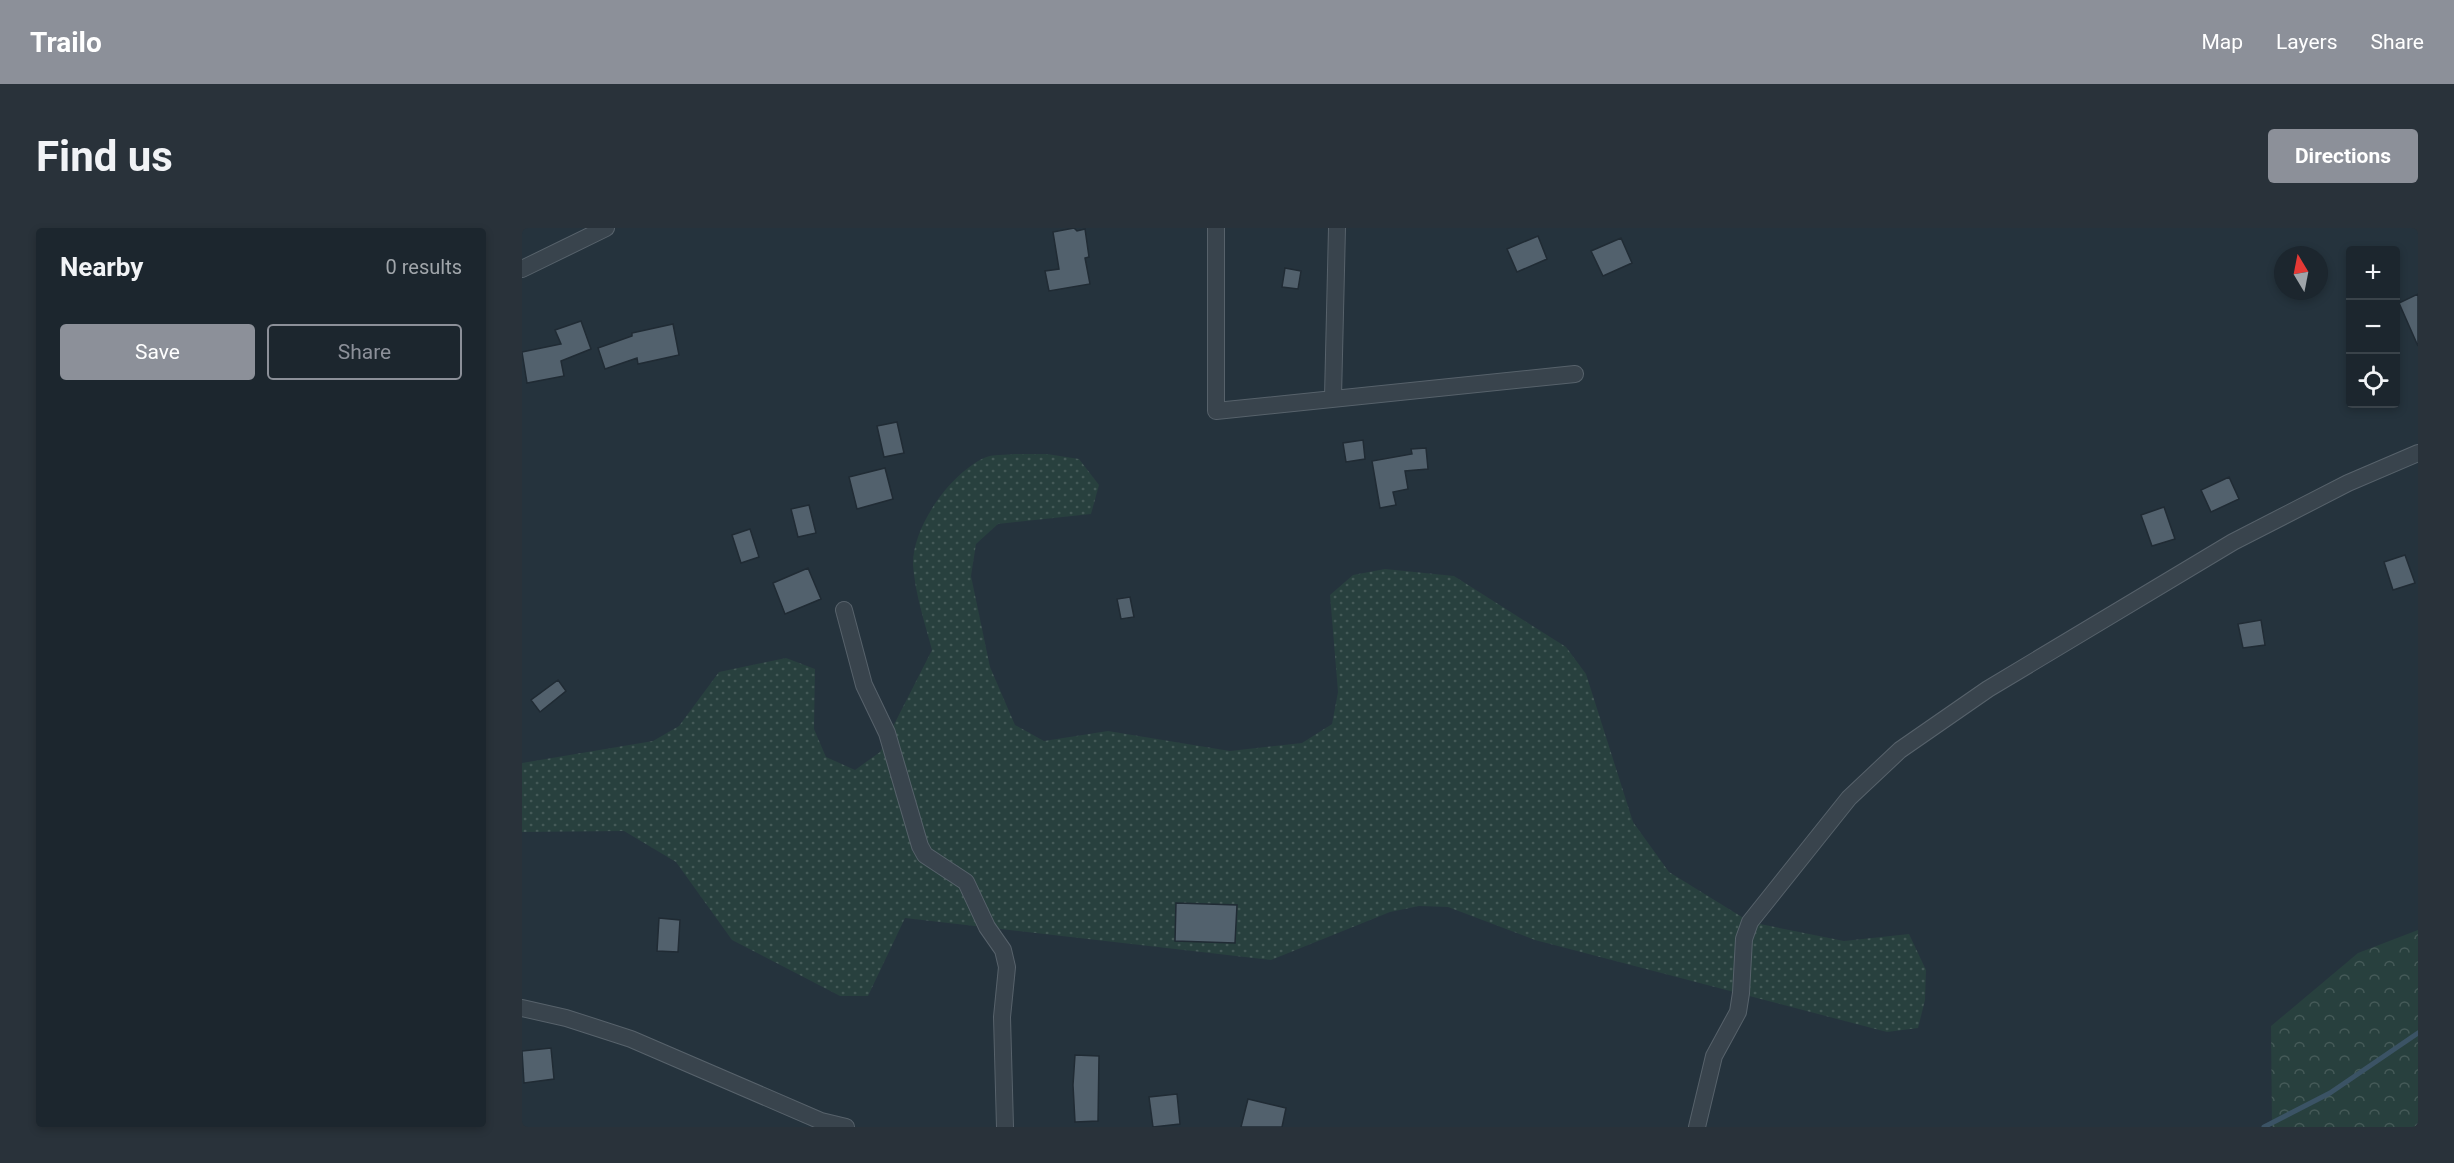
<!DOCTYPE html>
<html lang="en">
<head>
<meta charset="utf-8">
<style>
	body { margin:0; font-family:Roboto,sans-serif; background:#29323a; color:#f1f3f6 }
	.controls { position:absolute; right:18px; top:18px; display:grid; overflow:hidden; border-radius:6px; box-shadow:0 3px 9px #0003 }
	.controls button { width:54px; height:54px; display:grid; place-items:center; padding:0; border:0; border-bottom:2px solid #3a434a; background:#1c262e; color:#f1f3f6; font:30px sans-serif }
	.compass { position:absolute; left:1752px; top:18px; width:54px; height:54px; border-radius:50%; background:#1c262e; box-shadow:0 3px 9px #0003; rotate:350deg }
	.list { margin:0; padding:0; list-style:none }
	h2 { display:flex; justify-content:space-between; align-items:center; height:78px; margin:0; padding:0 24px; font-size:26px }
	h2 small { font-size:20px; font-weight:400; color:#a0a5aa }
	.actions { display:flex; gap:12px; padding:18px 24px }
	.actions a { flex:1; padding:14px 0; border:2px solid #8c9099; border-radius:6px; text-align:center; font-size:21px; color:#8c9099 }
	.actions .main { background:#8c9099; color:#fff }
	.icon { flex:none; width:33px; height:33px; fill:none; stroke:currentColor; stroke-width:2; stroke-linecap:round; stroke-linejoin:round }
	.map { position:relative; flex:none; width:1896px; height:899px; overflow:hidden; border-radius:6px }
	header { display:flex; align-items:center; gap:36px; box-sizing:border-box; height:84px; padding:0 30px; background:#8c9099; color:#fff }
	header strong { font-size:28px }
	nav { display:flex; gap:33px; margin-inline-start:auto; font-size:21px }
	.intro { display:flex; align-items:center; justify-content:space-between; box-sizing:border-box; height:144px; padding:0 36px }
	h1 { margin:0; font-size:42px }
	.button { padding:15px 27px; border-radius:6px; background:#8c9099; color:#fff; font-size:21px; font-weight:700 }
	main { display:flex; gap:36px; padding:0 36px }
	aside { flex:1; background:#1c262e; border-radius:6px; box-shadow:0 3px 9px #0003 }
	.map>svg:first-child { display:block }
	.grass { fill:url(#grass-dots) }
	.forest { fill:url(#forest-crowns) }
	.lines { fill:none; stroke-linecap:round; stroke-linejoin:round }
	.stream { stroke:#3b5365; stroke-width:5 }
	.building { fill:#52616d; stroke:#202b34; stroke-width:1.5 }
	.minor-casing { stroke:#57626b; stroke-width:18 }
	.minor { stroke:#39444d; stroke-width:16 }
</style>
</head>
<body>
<header>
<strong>Trailo</strong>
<nav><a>Map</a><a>Layers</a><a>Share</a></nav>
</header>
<div class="intro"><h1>Find us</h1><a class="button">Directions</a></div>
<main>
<aside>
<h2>Nearby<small>0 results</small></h2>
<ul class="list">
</ul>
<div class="actions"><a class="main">Save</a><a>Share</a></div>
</aside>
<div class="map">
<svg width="1896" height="899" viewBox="0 0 1896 899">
	<defs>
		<pattern id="grass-dots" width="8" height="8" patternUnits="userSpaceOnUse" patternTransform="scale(1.5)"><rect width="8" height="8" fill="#28403e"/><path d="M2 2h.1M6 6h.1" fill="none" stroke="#455a58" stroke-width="1.8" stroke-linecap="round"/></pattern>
		<pattern id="forest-crowns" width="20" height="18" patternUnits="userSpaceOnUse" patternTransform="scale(1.5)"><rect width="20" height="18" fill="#28403e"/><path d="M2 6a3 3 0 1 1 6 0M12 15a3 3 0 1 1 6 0" fill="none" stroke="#455a58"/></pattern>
	</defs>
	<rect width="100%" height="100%" fill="#25333d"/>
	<path class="grass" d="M493,226h32l32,5 20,26 -8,29 -93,10 -22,20 -5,32 19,91 25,58 29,16 64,-10 122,20 72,-8 30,-19 6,-32 -8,-97 23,-20 32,-6 69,7 112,71 20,27 47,148 36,50 81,50 94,19 65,-7 17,36 -1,30 -7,28 -31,4 -352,-92 -87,-33 -29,-1 -29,6 -119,48 -366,-42 -37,78h-28l-108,-56 -56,-78 -52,-31 -102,1v-69l131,-22 26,-15 40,-54 67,-14 29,11 -1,60 12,28 29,13 25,-18 52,-102c-7,-27 -17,-56 -19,-85 -1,-38 37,-91 71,-107 8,-4 22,-3 31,-4z"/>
	<path class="forest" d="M1896,702v197h-146l-1,-101 87,-73z"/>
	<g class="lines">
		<path class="stream" d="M1742,899l66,-34 88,-60"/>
	</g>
	<path class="building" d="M552,0l3,3 8,-2 4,28 -4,1 5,26 -41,7 -4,-20 14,-2 -6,-37z
		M1016,8l9,23 -30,13 -10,-23z
		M1099,10l11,25 -29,13 -12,-25z
		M763,40l16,3 -3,18 -16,-2z
		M1896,66v52l-19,-43z
		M59,93l10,28 -30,12 3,15 -37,7 -5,-31 39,-8 -6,-14z
		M151,96l6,31 -41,9 -1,-6 -32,11 -7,-21 34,-12v-3z
		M375,194l7,31 -20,4 -7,-31z
		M841,212l2,19 -19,3 -3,-19z
		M904,220l2,21 -23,2 3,18 -15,3 3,13 -16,3 -8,-47 40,-7 -1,-5z
		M363,240l8,31 -36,10 -8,-32z
		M1707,249l10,22 -28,13 -10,-22z
		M287,277l7,28 -18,4 -7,-28z
		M1642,279l11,32 -23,7 -11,-31z
		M228,301l9,28 -18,6 -9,-28z
		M1883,327l10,28 -22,7 -9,-28z
		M286,340l13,31 -36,15 -12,-31z
		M608,369l4,20 -13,2 -4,-20z
		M1739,392l4,25 -22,3 -5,-24z
		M36,452l8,11 -26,21 -9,-12z
		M654,675l61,2 -2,38 -60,-2z
		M137,690l21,2 -2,32 -21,-1z
		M29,820l3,31 -30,4 -2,-32z
		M553,827l24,1 -1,65 -23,1 -2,-37z
		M655,866l3,30 -27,3 -4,-30z
		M726,871l38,9 -4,19h-41z"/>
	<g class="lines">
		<g class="minor-casing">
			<path id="minor" d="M694,0v183l359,-37
				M0,41l84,-41
				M811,169l4,-169
				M322,382l20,75 23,48 33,113 5,9 41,27 21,45 16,23 4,17 -5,50 3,110
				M0,780l44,10 65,21 190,82 25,6
				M1175,899l17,-71 24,-44 3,-19 3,-54 6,-17 99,-124 51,-48 88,-61 245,-147 115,-59 70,-30"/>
		</g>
		<use href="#minor" class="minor"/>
	</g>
</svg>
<div class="controls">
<button>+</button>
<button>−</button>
<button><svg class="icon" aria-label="locate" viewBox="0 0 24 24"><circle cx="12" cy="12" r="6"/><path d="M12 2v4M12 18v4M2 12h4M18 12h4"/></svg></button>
</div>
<svg class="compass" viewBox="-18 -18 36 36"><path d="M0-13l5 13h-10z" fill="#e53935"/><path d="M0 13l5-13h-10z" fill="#a0a5aa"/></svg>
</div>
</main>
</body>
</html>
